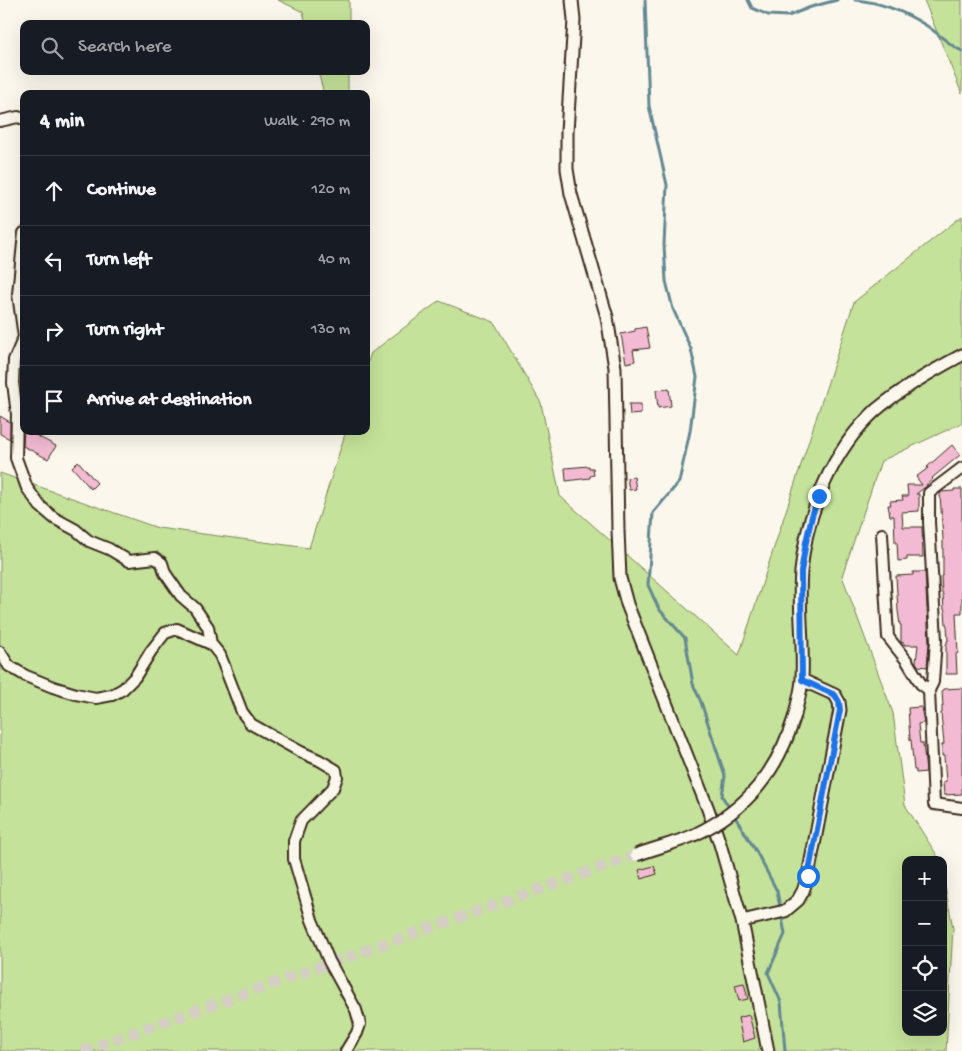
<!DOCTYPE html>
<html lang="en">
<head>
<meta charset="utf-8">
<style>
	body { margin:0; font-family:"Gochi Hand",sans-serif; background:#242831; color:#f1f3f6 }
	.controls { position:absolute; right:15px; bottom:15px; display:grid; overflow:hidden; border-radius:10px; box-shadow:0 5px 20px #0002 }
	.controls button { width:45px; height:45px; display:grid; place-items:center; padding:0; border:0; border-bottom:1px solid #363941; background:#171b24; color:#f1f3f6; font:25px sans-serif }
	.stop { position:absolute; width:15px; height:15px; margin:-11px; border:4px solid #1a73e8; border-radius:50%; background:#fff }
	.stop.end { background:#1a73e8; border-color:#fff; box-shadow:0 1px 5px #0008 }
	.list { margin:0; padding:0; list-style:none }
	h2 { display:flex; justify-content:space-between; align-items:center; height:65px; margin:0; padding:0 20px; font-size:21px }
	h2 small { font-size:16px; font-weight:400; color:#9ea1a6 }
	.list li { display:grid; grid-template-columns:32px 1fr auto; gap:15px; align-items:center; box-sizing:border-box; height:70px; padding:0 20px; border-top:1px solid #363941 }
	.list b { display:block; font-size:19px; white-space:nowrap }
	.list em { font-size:16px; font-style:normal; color:#9ea1a6 }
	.icon { flex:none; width:28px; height:28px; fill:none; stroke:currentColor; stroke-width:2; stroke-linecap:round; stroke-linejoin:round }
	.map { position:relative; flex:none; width:962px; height:1051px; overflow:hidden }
	.search { position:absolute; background:#171b24; box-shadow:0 5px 20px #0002; left:20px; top:20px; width:350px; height:55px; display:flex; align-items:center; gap:12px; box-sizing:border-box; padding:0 18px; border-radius:10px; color:#9ea1a6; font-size:19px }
	.panel { position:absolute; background:#171b24; box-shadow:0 5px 20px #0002; left:20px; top:90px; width:350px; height:345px; border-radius:10px }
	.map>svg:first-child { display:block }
	.green { fill:#c4e299; stroke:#80865c }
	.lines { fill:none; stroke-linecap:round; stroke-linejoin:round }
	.stream { stroke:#638891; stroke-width:3 }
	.building { fill:#f2bbd3; stroke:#3b2a1e }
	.tertiary-tunnel { stroke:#d5cec3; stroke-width:11; stroke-dasharray:11 5.5; stroke-linecap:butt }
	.minor-casing { stroke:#3b2a1e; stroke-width:14 }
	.tertiary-casing { stroke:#3b2a1e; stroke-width:15 }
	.minor { stroke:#fbf7ec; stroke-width:10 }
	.tertiary { stroke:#fbf7ec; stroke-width:11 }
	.tertiary-bridge-casing { stroke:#3b2a1e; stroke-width:15; stroke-linecap:butt }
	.tertiary-bridge { stroke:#fbf7ec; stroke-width:11 }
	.route { stroke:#1a73e8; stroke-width:6 }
</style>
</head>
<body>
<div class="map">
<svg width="962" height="1051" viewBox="0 0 962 1051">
	<rect width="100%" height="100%" fill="#fbf7ec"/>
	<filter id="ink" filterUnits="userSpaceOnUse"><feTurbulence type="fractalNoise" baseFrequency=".02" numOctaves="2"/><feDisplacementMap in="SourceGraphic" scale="10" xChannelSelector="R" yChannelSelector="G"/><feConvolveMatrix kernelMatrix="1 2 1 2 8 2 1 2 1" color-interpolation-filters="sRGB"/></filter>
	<g filter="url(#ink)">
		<path class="green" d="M278,0h71v24h-43l-3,-12z
			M924,0h38v94z
			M318,71h30v23h-24z
			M962,216v207l-81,38 -39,115 51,137 12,92 35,55h-34v172h37v-156l10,52 -7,123h-946v-578l158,55 151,20 37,-117h20v-63l5,-15 68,-52 55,21 47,81 19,93 179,159 115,-353z"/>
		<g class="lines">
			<path class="stream" d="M645,0l4,106 18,79 -3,59 2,37 7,28 18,40 6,28 -7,54 -11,51 -26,31 -5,72 11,24 26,29 8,46 8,18 24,74 -3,20 34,55 21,40 8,43 -17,39 13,29 4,49
				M748,0l4,8 16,7 20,1 23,-9 26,-7
				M855,0c26,2 50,12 72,26 12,8 22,19 35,25"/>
		</g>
		<path class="building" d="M646,327l4,21 -17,2 2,11 -9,2 -5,-29 14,-3v-2z
			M669,389l2,17 -13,2 -2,-18z
			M629,404h12v10l-11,1z
			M0,416l10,6v17l-10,-5z
			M24,429v2h4l28,15 -8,13 -25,-13z
			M952,445l8,10 -28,23 1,1 -7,6h2l-12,9h3v17l-17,1 1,15h19l1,30h-16v3l-9,1 -1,-19h-2l-1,-26h-4l-2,-11h3l-1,-4 13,-1 -1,-4h6l-1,-11h15l-6,-8 12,-9 -1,-1z
			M78,461l19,22 -6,6 -19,-22z
			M589,466v2h4l1,7 -4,1v2l-24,3 -1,-13z
			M634,477l2,12 -7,1 -2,-12z
			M954,489h8v124h-6l2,40 -2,1 1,20h-11v-30h1v-3h1l-1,-16h-1l-1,-15h-1l-1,-16h-1l-1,-18 2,-1v-36l-3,-45 1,-2 13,-1z
			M913,572h12l4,71 -2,24 -9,-1 -2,-4 2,-17h-14v-2l-3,-1v-17h-1l-2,-14 -2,-35 17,-1z
			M962,688v106l-18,1 -1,-13h3l-2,-26h-2v-11l2,-1 -3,-31h1v-7h1l-1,-15h1v-2z
			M921,707l3,16 -6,1 2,19h3l3,29 -10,1v-3h-2l-3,-30h-1l-2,-32z
			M654,866l3,8 -15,5 -3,-9z
			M744,983l4,16 -9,2 -4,-16z
			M749,1015l6,23 -12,4 -5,-24z"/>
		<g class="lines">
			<path class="tertiary-tunnel" d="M82,1051l554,-196"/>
			<g class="minor-casing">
				<path id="minor" d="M0,121l18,-4 6,2
					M24,233l-6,61 6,43 -10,23 -1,23 4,31 -1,44 11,30 13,18 14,12 22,12 13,11 20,8 20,12 26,-3 7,5 3,10 16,23 14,12 13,19 3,17 9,11 22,57 9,12 50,28 18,8 17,10 1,7 -4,11 -32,33 -7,20v18l18,61 17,41 27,49 4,14 -3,9 -11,18
					M962,468l-33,25v29l7,118 -3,42 -4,8 5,114 28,4
					M882,534l6,103 19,24 14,23 8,6
					M0,652l9,14 17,10 27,11 23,7 20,4 16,-3 11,-6 12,-12 16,-26 14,-18 12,-4 34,15"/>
			</g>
			<g class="tertiary-casing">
				<path id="tertiary" d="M572,0l2,20 -7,112v37l4,25 36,123 8,51 3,162 2,48 7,26 81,205 12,35 22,77 26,130
					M795,715c2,-12 7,-25 7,-37 2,-35 -4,-71 -1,-106 5,-58 31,-122 75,-162 26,-22 56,-39 86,-55
					M742,921l43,-10 13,-11 5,-9 5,-15 32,-166 -1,-8 -4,-7 -33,-15"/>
			</g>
			<use href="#minor" class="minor"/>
			<use href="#tertiary" class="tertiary"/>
			<g class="tertiary-bridge-casing">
				<path id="tertiary-bridge" d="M636,855c19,-7 40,-12 58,-20 53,-25 84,-64 101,-120"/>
			</g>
			<use href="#tertiary-bridge" class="tertiary-bridge"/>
		</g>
	</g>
	<g class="lines" filter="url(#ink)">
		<path class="route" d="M808,876l32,-166 -1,-8 -4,-7 -33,-15 -1,-108 5,-30 6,-26 7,-20"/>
	</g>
</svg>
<div class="controls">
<button>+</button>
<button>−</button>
<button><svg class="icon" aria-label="locate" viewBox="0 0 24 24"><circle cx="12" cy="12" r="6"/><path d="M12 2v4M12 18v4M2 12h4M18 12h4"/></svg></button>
<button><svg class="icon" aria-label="layers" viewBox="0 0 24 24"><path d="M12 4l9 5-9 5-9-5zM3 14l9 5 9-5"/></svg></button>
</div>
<div class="stop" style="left:808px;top:876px"></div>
<div class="stop end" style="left:819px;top:496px"></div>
<div class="search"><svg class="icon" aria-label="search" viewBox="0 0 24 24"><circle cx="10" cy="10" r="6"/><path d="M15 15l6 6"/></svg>Search here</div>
<section class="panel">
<h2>4 min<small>Walk · 290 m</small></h2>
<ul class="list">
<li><svg class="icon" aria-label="ahead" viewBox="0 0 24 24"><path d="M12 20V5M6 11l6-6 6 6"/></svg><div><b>Continue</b></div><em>120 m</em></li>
<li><svg class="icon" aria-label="left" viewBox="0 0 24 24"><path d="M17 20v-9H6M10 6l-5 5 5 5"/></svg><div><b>Turn left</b></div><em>40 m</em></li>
<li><svg class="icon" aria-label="right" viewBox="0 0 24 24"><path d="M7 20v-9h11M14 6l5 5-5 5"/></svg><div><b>Turn right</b></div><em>130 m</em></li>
<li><svg class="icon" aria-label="arrive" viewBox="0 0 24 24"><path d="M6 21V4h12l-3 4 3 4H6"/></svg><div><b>Arrive at destination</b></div></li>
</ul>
</section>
</div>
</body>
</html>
